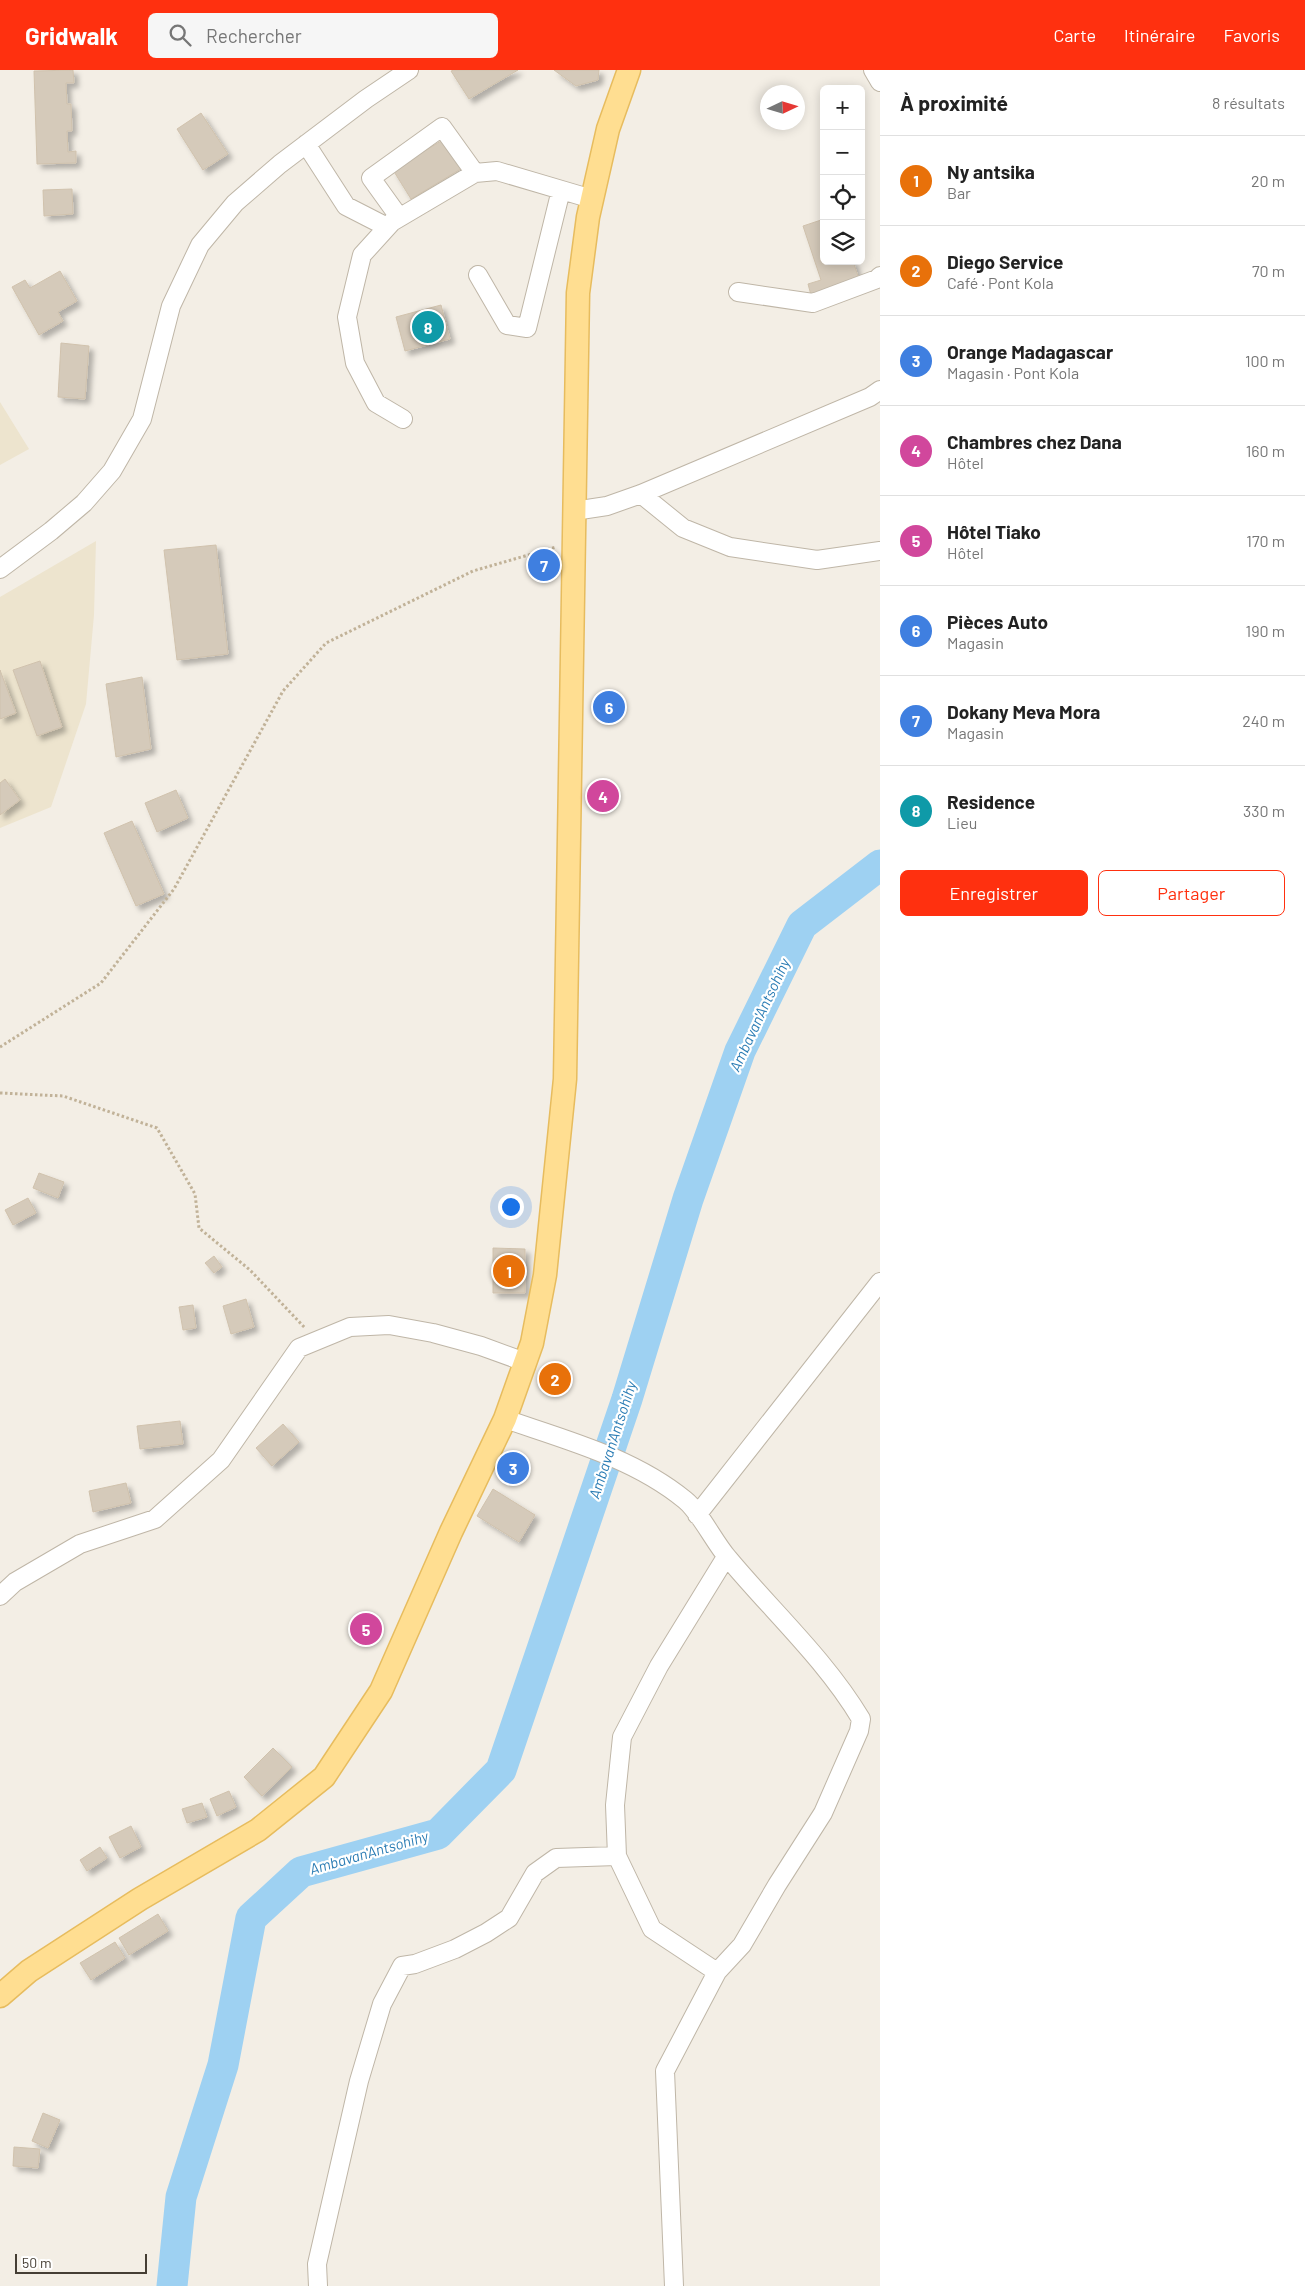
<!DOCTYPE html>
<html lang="fr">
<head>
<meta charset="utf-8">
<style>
	body { margin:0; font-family:Barlow,sans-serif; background:#f6f6f6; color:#222 }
	.controls { position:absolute; right:15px; top:15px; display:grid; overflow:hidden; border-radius:8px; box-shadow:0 2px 12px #0003 }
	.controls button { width:45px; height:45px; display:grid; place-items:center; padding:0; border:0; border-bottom:1px solid #e0e0e0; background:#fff; color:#222; font:25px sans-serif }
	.compass { position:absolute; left:760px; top:15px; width:45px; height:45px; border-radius:50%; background:#fff; box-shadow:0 2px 12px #0003; rotate:86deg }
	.scale { position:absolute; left:15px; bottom:12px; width:132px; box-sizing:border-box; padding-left:5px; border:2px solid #453e34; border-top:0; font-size:14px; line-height:18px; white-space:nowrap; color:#453e34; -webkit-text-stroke:4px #fff; paint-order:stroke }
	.you { position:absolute; left:510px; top:1136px; width:18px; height:18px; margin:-12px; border:4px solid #fff; border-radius:50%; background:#1a73e8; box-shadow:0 0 0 8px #1a73e833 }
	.badge { display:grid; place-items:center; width:32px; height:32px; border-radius:50%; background:#ff300f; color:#fff; font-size:16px; font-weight:700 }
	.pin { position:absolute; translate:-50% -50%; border:2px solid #fff; box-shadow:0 1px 5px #0006 }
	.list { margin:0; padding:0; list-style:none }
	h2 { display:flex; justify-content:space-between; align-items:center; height:65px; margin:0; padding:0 20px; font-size:21px }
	h2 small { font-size:16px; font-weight:400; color:#767676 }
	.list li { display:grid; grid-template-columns:32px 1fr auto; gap:15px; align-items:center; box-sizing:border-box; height:90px; padding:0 20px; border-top:1px solid #e0e0e0 }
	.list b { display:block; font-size:19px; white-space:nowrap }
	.list p { margin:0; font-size:16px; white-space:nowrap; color:#767676 }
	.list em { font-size:16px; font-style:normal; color:#767676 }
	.actions { display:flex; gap:10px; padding:15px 20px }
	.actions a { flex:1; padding:11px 0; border:1px solid #ff300f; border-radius:8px; text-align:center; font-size:18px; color:#ff300f }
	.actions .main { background:#ff300f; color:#fff }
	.icon { flex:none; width:28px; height:28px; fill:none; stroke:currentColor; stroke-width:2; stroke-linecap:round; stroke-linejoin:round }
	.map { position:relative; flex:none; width:880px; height:2216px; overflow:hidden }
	header { display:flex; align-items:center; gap:30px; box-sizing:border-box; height:70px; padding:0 25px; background:#ff300f; color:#fff }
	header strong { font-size:24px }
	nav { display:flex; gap:28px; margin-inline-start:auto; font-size:18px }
	.search { width:350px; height:45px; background:#f6f6f6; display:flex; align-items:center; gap:12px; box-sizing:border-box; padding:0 18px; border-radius:8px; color:#767676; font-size:19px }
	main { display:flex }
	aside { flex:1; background:#fff }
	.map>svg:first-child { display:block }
	.education { fill:#ede4ce }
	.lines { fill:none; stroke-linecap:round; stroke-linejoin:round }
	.river { stroke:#9ed1f2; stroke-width:31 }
	.building { fill:#d5caba; stroke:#d0c2ad; filter:url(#shadow) }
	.minor-casing { stroke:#bfb6a7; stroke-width:20 }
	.major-casing { stroke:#e7bc5e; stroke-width:25 }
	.path { stroke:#c1b298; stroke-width:3; stroke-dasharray:2.5 2.5; stroke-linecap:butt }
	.minor { stroke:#fff; stroke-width:18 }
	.major { stroke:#ffde91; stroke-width:22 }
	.labels { text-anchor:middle; stroke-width:4.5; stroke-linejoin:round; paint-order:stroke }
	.water-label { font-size:15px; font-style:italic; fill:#2a7cb4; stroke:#fff }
</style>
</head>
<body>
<header>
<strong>Gridwalk</strong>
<div class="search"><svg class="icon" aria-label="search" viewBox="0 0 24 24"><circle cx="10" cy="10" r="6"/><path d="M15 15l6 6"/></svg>Rechercher</div>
<nav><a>Carte</a><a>Itinéraire</a><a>Favoris</a></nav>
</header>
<main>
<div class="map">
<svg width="880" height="2216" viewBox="0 0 880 2216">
	<defs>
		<filter id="shadow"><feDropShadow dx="4.5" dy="4.5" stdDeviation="2.5" flood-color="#0004"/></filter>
	</defs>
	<rect width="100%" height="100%" fill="#f3eee5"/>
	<path class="education" d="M0,332l29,47 -29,16z
		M96,471l-2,74 -8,89 -35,103 -51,21v-231z"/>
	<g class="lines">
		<path class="river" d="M172,2216l9,-89 42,-132 28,-147 50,-46 137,-38 63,-64 126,-371 61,-200 52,-148 62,-126 78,-60"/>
	</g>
	<path class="building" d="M73,0l1,13h-8l1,21h4l1,27h-5l1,21 8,-1v12l-39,1 -3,-93z
		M454,0h64l-49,29 -18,-28z
		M554,0h45l-1,10 -22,6z
		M201,43l27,41 -25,16 -26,-41z
		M446,68l18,29 -53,32 -18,-29z
		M72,119l1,25 -29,2 -1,-26z
		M824,149v42h29l7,21 -48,17 -4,-15 13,-4 -18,-54z
		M60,201l17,30 -19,11 5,9 -24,14 -27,-48 13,-7 5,8z
		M441,235l9,34 -45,12 -9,-34z
		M61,273l28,3 -4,53 -27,-2z
		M216,475l12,109 -51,6 -13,-110z
		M40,591l22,66 -25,9 -24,-66z
		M0,600l16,43 -16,6z
		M142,607l9,72 -35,8 -10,-73z
		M5,709l15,21 -20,15v-32z
		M176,720l12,28 -31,14 -12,-29z
		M132,751l32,73 -28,12 -32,-73z
		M39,1103l25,9 -6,16 -25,-10z
		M28,1128l8,15 -23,12 -8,-15z
		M493,1178l32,1v44h-32z
		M214,1186l8,11 -8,6 -9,-10z
		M246,1229l8,28 -23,7 -8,-28z
		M193,1235l3,23 -13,2 -4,-23z
		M180,1351l3,23 -43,5 -3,-23z
		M283,1354l16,18 -27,24 -16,-18z
		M126,1413l5,20 -38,9 -4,-21z
		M493,1419l42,26 -16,27 -42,-26z
		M273,1678l19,19 -30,29 -18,-19z
		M229,1721l7,16 -19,9 -7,-17z
		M202,1733l5,14 -20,6 -5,-14z
		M131,1756l10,21 -21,11 -11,-21z
		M100,1777l7,11 -20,13 -7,-11z
		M158,1844l10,17 -39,24 -10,-17z
		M115,1872l10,16 -34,22 -11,-17z
		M43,2043l17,7 -12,28 -16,-7z
		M14,2077l26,2 -2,19 -25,-2z"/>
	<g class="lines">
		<g class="minor-casing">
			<path id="minor" d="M873,0l7,12
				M306,74l40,62 41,21
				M399,147l-28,-39 71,-51 33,46
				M478,205l29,50 20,3 34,-138
				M738,222l75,11 64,-24 3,-3
				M403,349l-27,-16 -21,-40 -8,-46 15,-62 30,-33 83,-49 22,-2 95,28
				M641,424l42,34 47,19 87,13 63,-9
				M574,441l33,-5 34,-12 229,-97 10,-7
				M0,499l51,-38 33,-28 28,-32 30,-52 29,-113 29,-61 35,-42 45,-39 86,-65 43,-29
				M505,1349c61,21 129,39 180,81 15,12 29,42 43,58 44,53 97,101 133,161l-2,12 -36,82 -46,72 -35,60 -25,27
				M697,1445l183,-233
				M0,1526l15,-14 65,-38 75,-25 66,-59 78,-112 51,-21 39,-2 44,8 48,13 44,16
				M318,2216l-1,-22 42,-183 23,-77 20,-38 13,-2 40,-15 31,-16 23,-15 26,-45 21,-15 61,-2
				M674,2216l-9,-215 52,-99 -65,-43 -35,-73 -2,-51 7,-68 37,-71 67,-109"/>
		</g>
		<g class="major-casing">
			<path id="major" d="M0,1926l29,-25 111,-72 118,-69 66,-53 57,-86 70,-159 54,-113 27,-76 13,-68 20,-196 13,-786 10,-76 20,-88 21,-59"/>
		</g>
		<path class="path" d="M0,977l101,-64 73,-94 109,-198 43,-48 147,-72 83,-24
			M0,1023l63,3 94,32 38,66 4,34 51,42 55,58"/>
		<use href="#minor" class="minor"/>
		<use href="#major" class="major"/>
	</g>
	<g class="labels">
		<g class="water-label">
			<text transform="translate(760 945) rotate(-65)" y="5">Ambavan'Antsohihy</text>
			<text transform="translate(613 1370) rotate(-72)" y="5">Ambavan'Antsohihy</text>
			<text transform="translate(369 1783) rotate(-16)" y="5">Ambavan'Antsohihy</text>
		</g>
	</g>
</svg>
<div class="controls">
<button>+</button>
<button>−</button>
<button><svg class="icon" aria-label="locate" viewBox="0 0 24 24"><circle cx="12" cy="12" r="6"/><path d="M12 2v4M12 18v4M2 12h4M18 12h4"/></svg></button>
<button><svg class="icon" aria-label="layers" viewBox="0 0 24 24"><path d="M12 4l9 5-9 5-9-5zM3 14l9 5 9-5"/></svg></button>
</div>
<svg class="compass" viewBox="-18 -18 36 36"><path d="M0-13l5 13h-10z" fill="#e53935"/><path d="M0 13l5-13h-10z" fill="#767676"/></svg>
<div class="scale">50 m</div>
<div class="you"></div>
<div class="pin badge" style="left:509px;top:1201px;background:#e8710a">1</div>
<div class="pin badge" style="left:555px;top:1309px;background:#e8710a">2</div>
<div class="pin badge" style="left:513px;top:1398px;background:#3f7fe0">3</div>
<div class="pin badge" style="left:603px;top:726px;background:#d1479c">4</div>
<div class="pin badge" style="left:366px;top:1559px;background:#d1479c">5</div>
<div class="pin badge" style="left:609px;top:637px;background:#3f7fe0">6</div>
<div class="pin badge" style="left:544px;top:495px;background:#3f7fe0">7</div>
<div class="pin badge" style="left:428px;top:257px;background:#0f9aa8">8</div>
</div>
<aside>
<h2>À proximité<small>8 résultats</small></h2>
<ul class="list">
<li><span class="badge" style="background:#e8710a">1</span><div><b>Ny antsika</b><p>Bar</p></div><em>20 m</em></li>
<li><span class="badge" style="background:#e8710a">2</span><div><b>Diego Service</b><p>Café · Pont Kola</p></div><em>70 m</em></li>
<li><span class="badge" style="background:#3f7fe0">3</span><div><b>Orange Madagascar</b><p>Magasin · Pont Kola</p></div><em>100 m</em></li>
<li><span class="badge" style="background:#d1479c">4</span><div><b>Chambres chez Dana</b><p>Hôtel</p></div><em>160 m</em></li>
<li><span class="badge" style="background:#d1479c">5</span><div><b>Hôtel Tiako</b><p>Hôtel</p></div><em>170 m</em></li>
<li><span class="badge" style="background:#3f7fe0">6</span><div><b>Pièces Auto</b><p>Magasin</p></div><em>190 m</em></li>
<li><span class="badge" style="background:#3f7fe0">7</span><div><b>Dokany Meva Mora</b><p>Magasin</p></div><em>240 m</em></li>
<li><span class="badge" style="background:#0f9aa8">8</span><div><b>Residence</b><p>Lieu</p></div><em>330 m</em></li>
</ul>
<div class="actions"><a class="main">Enregistrer</a><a>Partager</a></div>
</aside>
</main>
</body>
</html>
